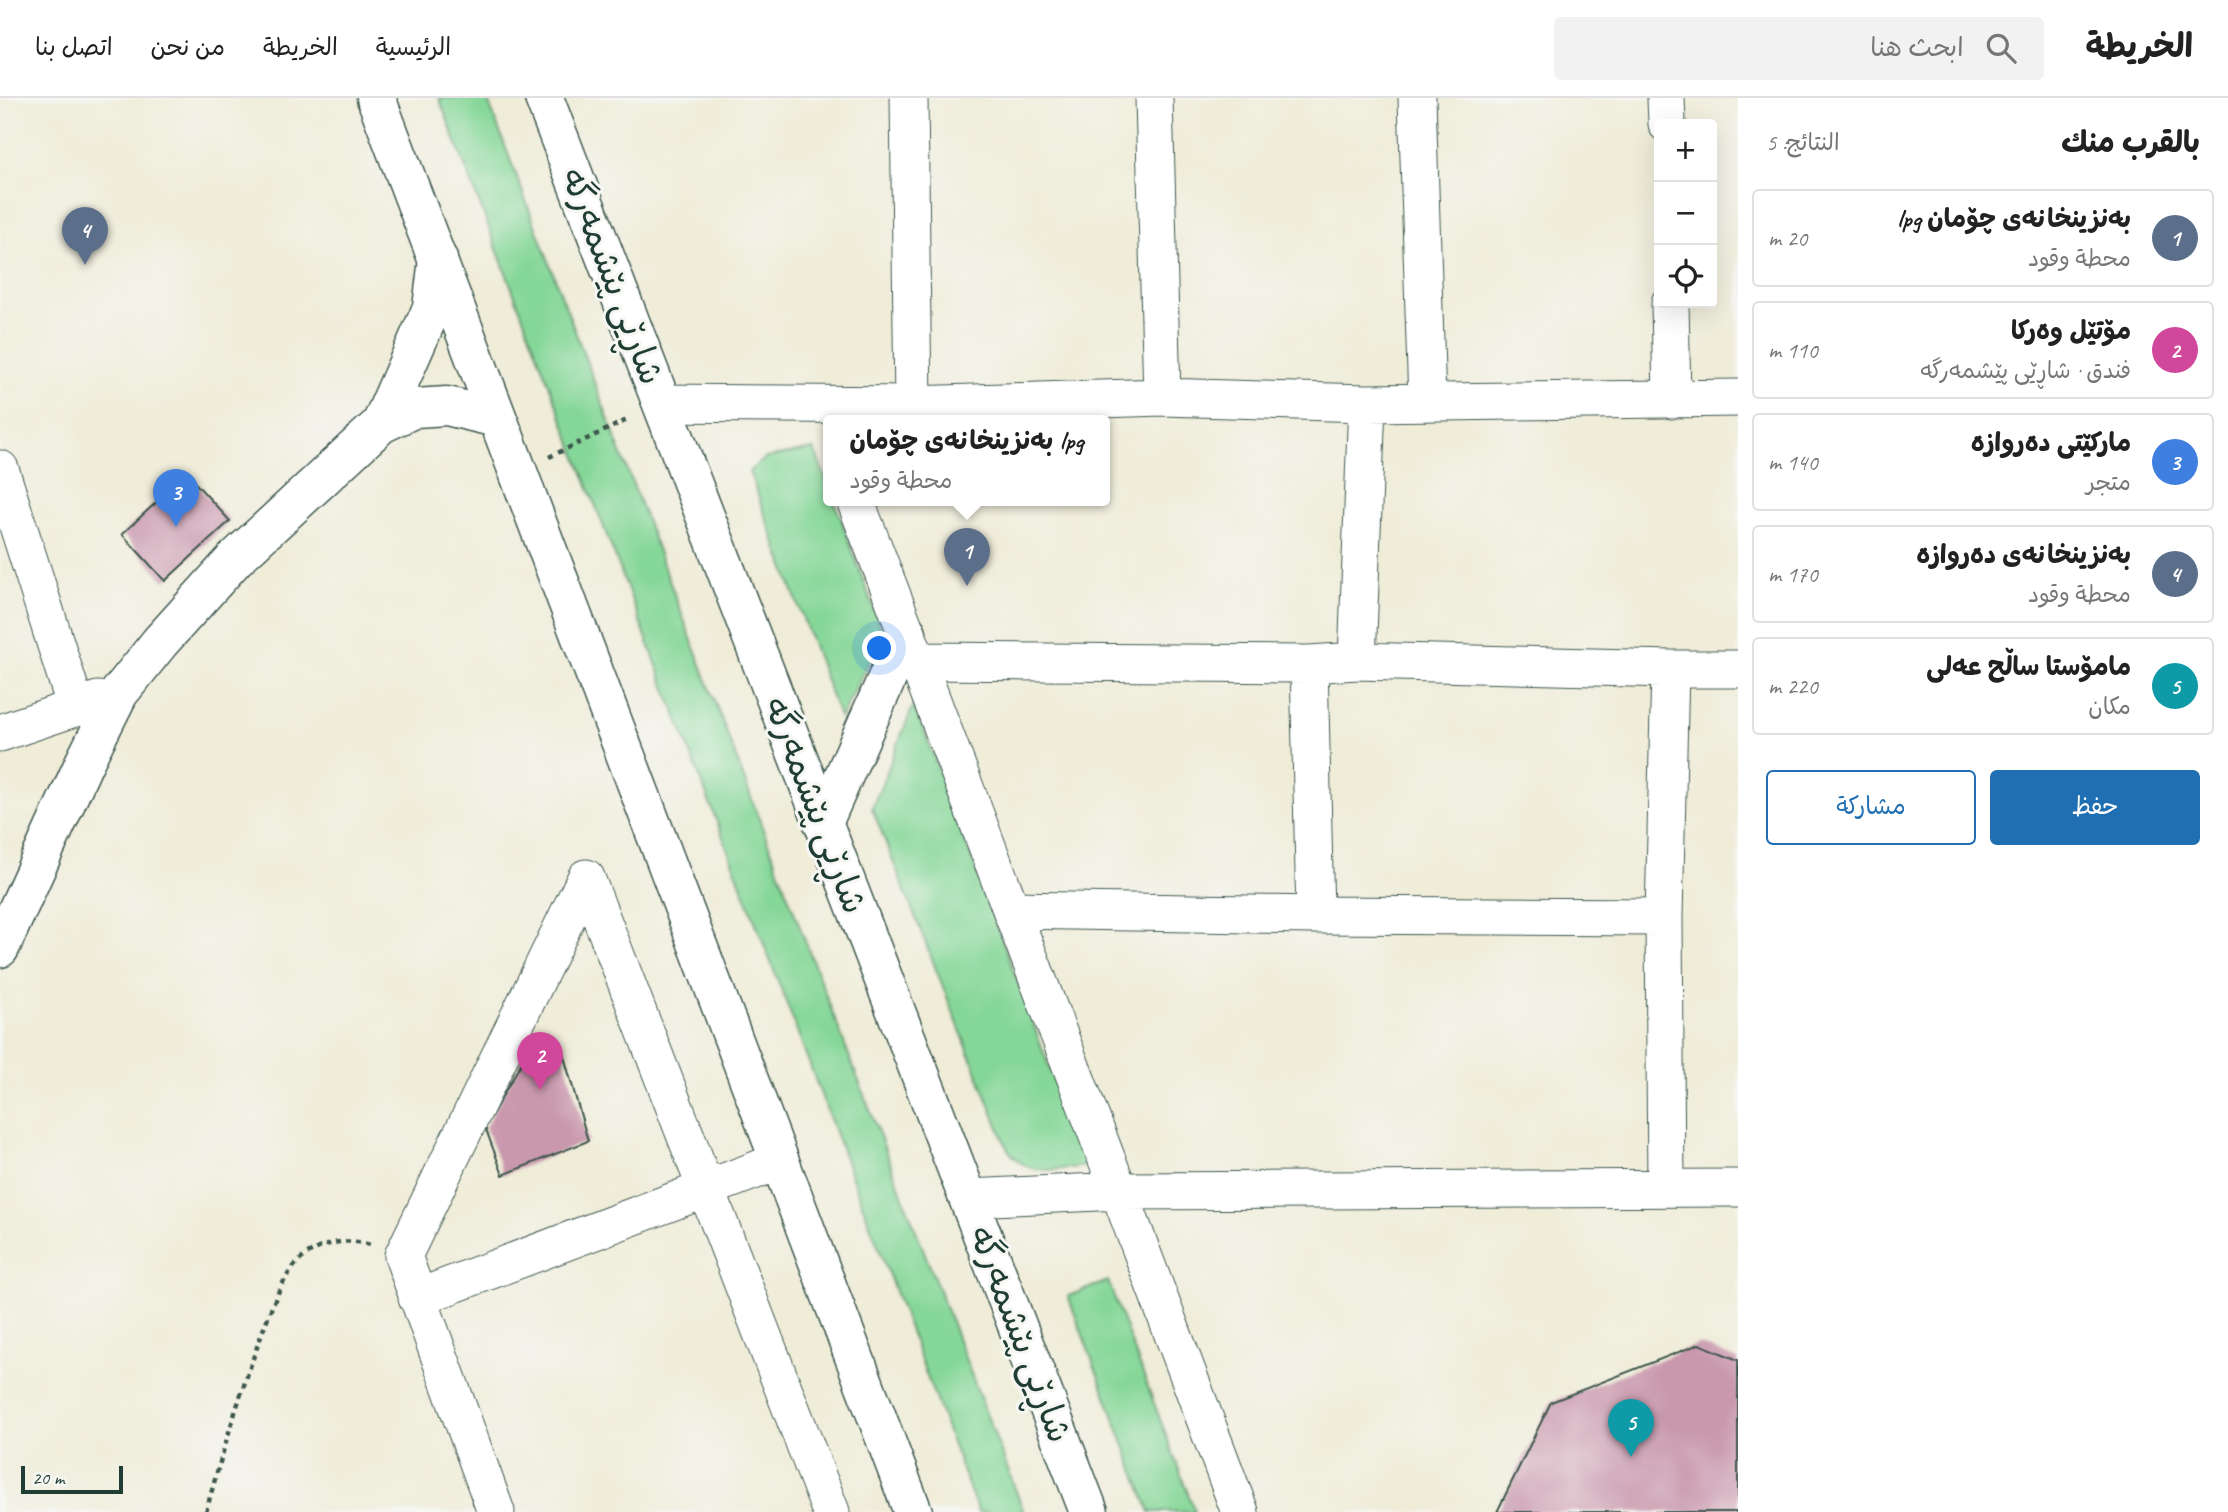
<!DOCTYPE html>
<html lang="ar">
<head>
<meta charset="utf-8">
<style>
	body { margin:0; font-family:Caveat,"Playpen Sans Arabic",sans-serif; background:#f2f2f2; color:#222; direction:rtl }
	.controls { position:absolute; right:21px; top:21px; display:grid; overflow:hidden; border-radius:7px; box-shadow:0 7px 28px #0002 }
	.controls button { width:63px; height:63px; display:grid; place-items:center; padding:0; border:0; border-bottom:2px solid #e0e0e0; background:#fff; color:#222; font:35px sans-serif }
	.scale { position:absolute; left:21px; bottom:18px; width:102px; box-sizing:border-box; padding-left:7px; border:4px solid #1f3d34; border-top:0; font-size:19px; line-height:24px; white-space:nowrap; color:#1f3d34; -webkit-text-stroke:5px #f6f6f2; paint-order:stroke }
	.you { position:absolute; left:880px; top:551px; width:24px; height:24px; margin:-18px; border:5px solid #fff; border-radius:50%; background:#1a73e8; box-shadow:0 0 0 10px #1a73e833 }
	.badge { display:grid; place-items:center; width:46px; height:46px; border-radius:50%; background:#1f6fb2; color:#fff; font-size:23px; font-weight:700 }
	.pin { position:absolute; translate:-50% -58px; filter:drop-shadow(0 2px 4px #0008) }
	.pin::after { content:''; position:absolute; top:37px; width:24px; height:21px; background:inherit; clip-path:polygon(0 0,100% 0,50% 100%) }
	.popup { position:absolute; left:823px; top:317px; width:287px; height:91px; box-sizing:border-box; display:grid; place-content:center; border-radius:7px; background:#fff; filter:drop-shadow(0 2px 5px #0005); font-size:23px; white-space:nowrap; color:#767676 }
	.popup b { font-size:26px; color:#222 }
	.popup::after { content:''; position:absolute; left:50%; top:100%; margin-left:-14px; border:14px solid transparent; border-top-color:#fff }
	.list { margin:0; padding:0; list-style:none }
	h2 { display:flex; justify-content:space-between; align-items:center; height:91px; margin:0; padding:0 28px; font-size:30px }
	h2 small { font-size:23px; font-weight:400; color:#767676 }
	.list li { display:grid; grid-template-columns:46px 1fr auto; gap:21px; align-items:center; box-sizing:border-box; height:98px; margin:0 14px 14px; padding:0 14px; border:2px solid #e0e0e0; border-radius:7px }
	.list b { display:block; font-size:26px; white-space:nowrap }
	.list p { margin:0; font-size:23px; white-space:nowrap; color:#767676 }
	.list em { font-size:23px; font-style:normal; color:#767676 }
	.actions { display:flex; gap:14px; padding:21px 28px }
	.actions a { flex:1; padding:16px 0; border:2px solid #1f6fb2; border-radius:7px; text-align:center; font-size:24px; color:#1f6fb2 }
	.actions .main { background:#1f6fb2; color:#fff }
	.icon { flex:none; width:38px; height:38px; fill:none; stroke:currentColor; stroke-width:2; stroke-linecap:round; stroke-linejoin:round }
	.map { position:relative; flex:none; width:1738px; height:1414px; overflow:hidden; direction:ltr }
	header { display:flex; align-items:center; gap:42px; box-sizing:border-box; height:98px; padding:0 35px; background:#fff; border-bottom:2px solid #e0e0e0 }
	header strong { font-size:33px }
	nav { display:flex; gap:38px; margin-inline-start:auto; font-size:24px }
	.search { width:490px; height:63px; background:#f2f2f2; display:flex; align-items:center; gap:18px; box-sizing:border-box; padding:0 24px; border-radius:7px; color:#767676; font-size:26px }
	main { display:flex }
	aside { flex:1; background:#fff }
	.map>svg:first-child { display:block }
	.green { fill:#85d798; stroke:#528a66; stroke-width:2 }
	.building { fill:#c998ad }
	.lines { fill:none; stroke-linecap:round; stroke-linejoin:round }
	.minor-casing { stroke:#3e574d; stroke-width:39 }
	.major-casing { stroke:#3e574d; stroke-width:41 }
	.highway-casing { stroke:#3e574d; stroke-width:41 }
	.path { stroke:#3e574d; stroke-width:4.5; stroke-dasharray:5 5; stroke-linecap:butt }
	.minor { stroke:#fff; stroke-width:37 }
	.major { stroke:#fff; stroke-width:38 }
	.highway { stroke:#fff; stroke-width:38 }
	.labels { text-anchor:middle; stroke-width:6; stroke-linejoin:round; paint-order:stroke }
	.street-label { font-size:35px; fill:#1f3d34; stroke:#f6f6f2 }
</style>
</head>
<body>
<header>
<strong>الخريطة</strong>
<div class="search"><svg class="icon" aria-label="search" viewBox="0 0 24 24"><circle cx="10" cy="10" r="6"/><path d="M15 15l6 6"/></svg>ابحث هنا</div>
<nav><a>الرئيسية</a><a>الخريطة</a><a>من نحن</a><a>اتصل بنا</a></nav>
</header>
<main>
<aside>
<h2>بالقرب منك<small>النتائج: 5</small></h2>
<ul class="list">
<li><span class="badge" style="background:#5c6f8a">1</span><div><b>بەنزینخانەی چۆمان lpg</b><p>محطة وقود</p></div><em>20 m</em></li>
<li><span class="badge" style="background:#d1479c">2</span><div><b>مۆتێل وەرکا</b><p>فندق · شاڕێی پێشمەرگە</p></div><em>110 m</em></li>
<li><span class="badge" style="background:#3f7fe0">3</span><div><b>مارکێتی دەروازە</b><p>متجر</p></div><em>140 m</em></li>
<li><span class="badge" style="background:#5c6f8a">4</span><div><b>بەنزینخانەی دەروازە</b><p>محطة وقود</p></div><em>170 m</em></li>
<li><span class="badge" style="background:#0f9aa8">5</span><div><b>مامۆستا ساڵح عەلی</b><p>مكان</p></div><em>220 m</em></li>
</ul>
<div class="actions"><a class="main">حفظ</a><a>مشاركة</a></div>
</aside>
<div class="map">
<svg width="1738" height="1414" viewBox="0 0 1738 1414">
	<rect width="100%" height="100%" fill="#f6f6f2"/>
	<filter id="ink" filterUnits="userSpaceOnUse"><feTurbulence type="fractalNoise" baseFrequency=".0143" numOctaves="2"/><feDisplacementMap in="SourceGraphic" scale="14" xChannelSelector="R" yChannelSelector="G"/><feConvolveMatrix kernelMatrix="1 2 1 2 8 2 1 2 1" color-interpolation-filters="sRGB"/></filter>
	<filter id="wash" filterUnits="userSpaceOnUse"><feTurbulence type="fractalNoise" baseFrequency=".00686" numOctaves="4" result="noise"/><feDisplacementMap in="SourceGraphic" scale="28" xChannelSelector="R" yChannelSelector="G"/><feGaussianBlur stdDeviation="1.57" result="paint"/><feColorMatrix in="noise" values="0 0 0 0 0 0 0 0 0 0 0 0 0 0 0 0 0 1.4 0 .05"/><feComposite in="paint" operator="in"/></filter>
	<g filter="url(#wash)">
		<rect width="100%" height="100%" fill="#efecd8"/>
		<path class="green" d="M439,0h48l328,869 209,545h-46l-193,-513z
			M814,351l15,38v13h5l49,134 -43,85 -91,-248 17,-13z
			M914,606l172,462c-31,3 -59,13 -79,-18l-135,-340z
			M1108,1183l87,231h-45l-82,-216z"/>
		<g id="blocks">
			<path class="building" d="M187,376l43,47 -65,60 -43,-47z
				M544,937l8,2 4,3 7,13 25,88 -85,34 -18,-48 48,-85z
				M1699,1246l39,16v152h-241l54,-110z"/>
		</g>
	</g>
	<g filter="url(#ink)">
		<use href="#blocks" fill-opacity="0" stroke="#3e574d" stroke-width="2"/>
		<g class="lines">
			<g class="minor-casing">
				<path id="minor" d="M909,0l4,307
					M1154,0l8,299
					M1417,0l10,304
					M1666,0l1,26
					M1670,205l2,97
					M662,305l251,2 249,-8 205,6 371,-5
					M0,371l76,239
					M855,402c54,137 105,275 157,412 77,200 153,399 228,600
					M919,563l390,3 48,-3 313,8h68
					M1357,563l10,-258
					M1309,566l6,251
					M0,635l98,-33
					M586,780l245,634
					M1012,812l303,5 349,2
					M1666,1089l-2,-270 6,-248
					M969,1100l151,-7 618,-3
					M417,1200l363,-137
					M496,1414l-93,-256 183,-378"/>
			</g>
			<g class="major-casing">
				<path id="major" d="M381,326l51,-116 6,-49
					M0,850l84,-185 35,-70 41,-51 75,-83 146,-135 34,-16 32,-2 50,12"/>
			</g>
			<g class="highway-casing">
				<path id="highway" d="M376,0l537,1414
					M544,0l545,1414
					M823,725l84,-190"/>
			</g>
			<path class="path" d="M549,359l80,-38
				M206,1414c15,-56 32,-111 51,-165 9,-24 18,-53 32,-74 17,-26 52,-38 81,-28"/>
			<use href="#minor" class="minor"/>
			<use href="#major" class="major"/>
			<use href="#highway" class="highway"/>
		</g>
	</g>
	<g class="labels">
		<g class="street-label">
			<text transform="translate(613 178) rotate(69)" y="12">شاڕێی پێشمەرگە</text>
			<text transform="translate(816 707) rotate(69)" y="12">شاڕێی پێشمەرگە</text>
			<text transform="translate(1021 1236) rotate(69)" y="12">شاڕێی پێشمەرگە</text>
		</g>
	</g>
</svg>
<div class="controls">
<button>+</button>
<button>−</button>
<button><svg class="icon" aria-label="locate" viewBox="0 0 24 24"><circle cx="12" cy="12" r="6"/><path d="M12 2v4M12 18v4M2 12h4M18 12h4"/></svg></button>
</div>
<div class="scale">20 m</div>
<div class="you"></div>
<div class="pin badge" style="left:967px;top:488px;background:#5c6f8a">1</div>
<div class="popup"><b>بەنزینخانەی چۆمان lpg</b>محطة وقود</div>
<div class="pin badge" style="left:540px;top:992px;background:#d1479c">2</div>
<div class="pin badge" style="left:176px;top:429px;background:#3f7fe0">3</div>
<div class="pin badge" style="left:85px;top:167px;background:#5c6f8a">4</div>
<div class="pin badge" style="left:1631px;top:1359px;background:#0f9aa8">5</div>
</div>
</main>
</body>
</html>
